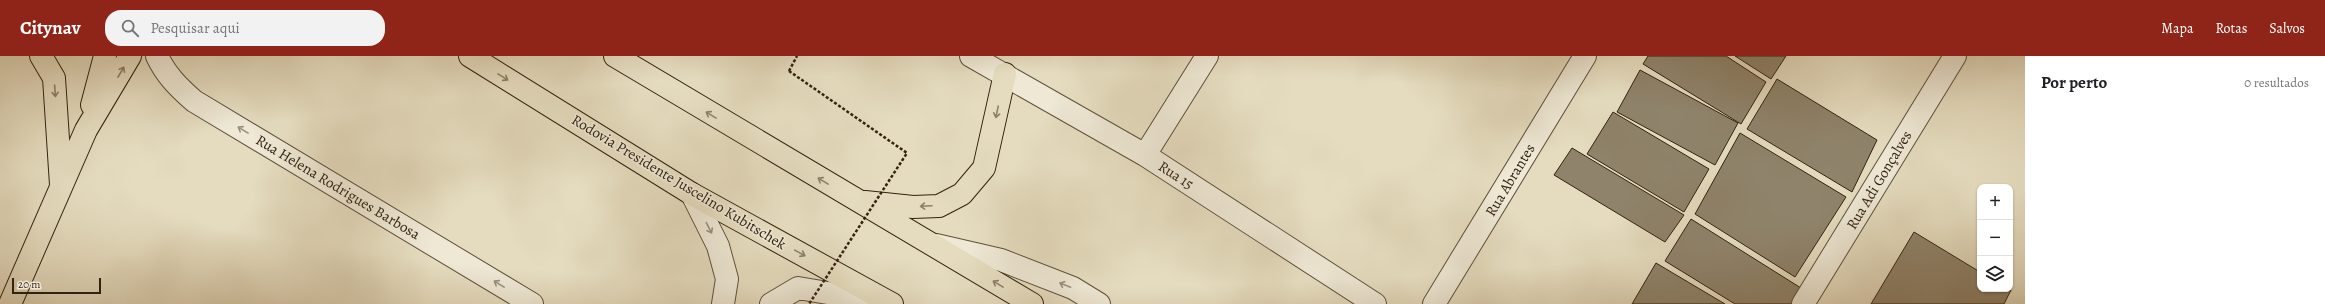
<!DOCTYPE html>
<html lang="pt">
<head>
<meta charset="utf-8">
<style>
	body { margin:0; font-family:Alegreya,serif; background:#f2f2f2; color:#202124 }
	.controls { position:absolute; right:12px; bottom:12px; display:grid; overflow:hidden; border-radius:8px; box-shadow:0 1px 3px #0004 }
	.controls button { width:36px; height:36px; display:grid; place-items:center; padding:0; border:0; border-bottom:1px solid #e0e0e0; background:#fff; color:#202124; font:20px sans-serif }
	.scale { position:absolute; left:12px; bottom:10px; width:89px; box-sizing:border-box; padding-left:4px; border:2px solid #322211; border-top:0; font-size:11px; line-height:14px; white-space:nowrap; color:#322211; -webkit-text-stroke:3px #eee8d5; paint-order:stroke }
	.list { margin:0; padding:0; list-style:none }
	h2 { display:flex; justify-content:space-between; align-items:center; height:52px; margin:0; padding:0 16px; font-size:17px }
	h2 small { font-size:13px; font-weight:400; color:#757577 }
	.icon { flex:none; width:22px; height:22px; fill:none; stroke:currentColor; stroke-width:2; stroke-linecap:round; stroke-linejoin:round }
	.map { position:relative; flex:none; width:2025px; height:248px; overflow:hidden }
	header { display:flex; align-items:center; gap:24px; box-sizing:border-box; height:56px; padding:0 20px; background:#8f2418; color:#fff }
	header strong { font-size:19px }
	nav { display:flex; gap:22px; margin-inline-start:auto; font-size:14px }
	.search { width:280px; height:36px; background:#f2f2f2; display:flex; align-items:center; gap:10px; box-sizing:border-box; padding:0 14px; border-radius:16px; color:#757577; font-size:15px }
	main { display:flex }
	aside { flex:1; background:#fff }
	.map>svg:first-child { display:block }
	.building { fill:#8f836b; stroke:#322211 }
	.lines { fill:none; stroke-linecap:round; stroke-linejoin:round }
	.minor-casing { stroke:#5f503c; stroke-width:24 }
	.major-casing { stroke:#322211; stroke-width:24 }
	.highway-casing { stroke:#322211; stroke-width:24 }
	.path { stroke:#322211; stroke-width:2.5; stroke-dasharray:3 2; stroke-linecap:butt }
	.minor { stroke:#eee8d5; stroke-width:22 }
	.major { stroke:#e5dcbf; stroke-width:22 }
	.highway { stroke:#e5dcbf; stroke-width:22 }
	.path-bridge { stroke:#322211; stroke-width:2.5; stroke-dasharray:3 2; stroke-linecap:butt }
	.oneway { stroke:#8c7f68 }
	.oneway2 { stroke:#998f7d }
	.labels { text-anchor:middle; stroke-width:3; stroke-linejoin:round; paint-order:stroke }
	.street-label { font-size:15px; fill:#322211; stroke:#eee8d5 }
</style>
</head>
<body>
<header>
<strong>Citynav</strong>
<div class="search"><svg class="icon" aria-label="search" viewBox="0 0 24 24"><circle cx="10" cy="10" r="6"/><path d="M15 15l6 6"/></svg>Pesquisar aqui</div>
<nav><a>Mapa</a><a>Rotas</a><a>Salvos</a></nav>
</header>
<main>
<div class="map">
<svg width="2025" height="248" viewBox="0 0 2025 248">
	<rect width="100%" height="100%" fill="#e5dcbf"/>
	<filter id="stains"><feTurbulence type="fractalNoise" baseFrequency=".005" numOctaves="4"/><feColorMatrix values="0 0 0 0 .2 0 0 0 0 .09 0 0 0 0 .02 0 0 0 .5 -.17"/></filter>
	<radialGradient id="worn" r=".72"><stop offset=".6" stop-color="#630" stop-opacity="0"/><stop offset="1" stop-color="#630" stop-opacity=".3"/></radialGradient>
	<path class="building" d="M1648,0h78l40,26 -25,42 -98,-60z
		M1735,0h51l-15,23z
		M1640,14l98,53 -23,42 -98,-53z
		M1777,23l100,61 -25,52 -105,-63z
		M1613,56l96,57 -25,43 -97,-58z
		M1740,77l106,64 -51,80 -100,-63z
		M1572,92l112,67 -19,27 -111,-67z
		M1691,163l110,69 -9,16h-57l-70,-43z
		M1914,176l66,40v17l31,1 -7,14h-133z
		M1656,207l69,41h-93z"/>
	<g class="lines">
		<g class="minor-casing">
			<path id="minor" d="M157,0c9,19 21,31 37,45l338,203
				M971,0l174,99 230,149
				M1145,99l62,-99
				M692,138l26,52 9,33 -4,25
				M936,189l65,15 72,28 26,16
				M771,248l27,-16 90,15
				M1434,248l151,-248
				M1803,248l152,-248"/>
		</g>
		<g class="major-casing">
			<path id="major" d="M92,49l13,-49
				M10,248l76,-174 44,-74"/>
		</g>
		<g class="highway-casing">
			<path id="highway" d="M41,0l13,22 7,107
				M470,0l222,138 200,110
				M615,0l417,248
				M865,146l48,5 26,-1 23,-12 22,-26 21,-94"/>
		</g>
		<path class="path" d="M789,15l8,-15"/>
		<use href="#minor" class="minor"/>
		<use href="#major" class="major"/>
		<use href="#highway" class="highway"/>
		<path class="path-bridge" d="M789,15l118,82 -98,151"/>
	</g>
	<defs><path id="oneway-shaft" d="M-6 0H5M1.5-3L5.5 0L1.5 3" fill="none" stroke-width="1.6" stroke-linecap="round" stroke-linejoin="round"/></defs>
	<g class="oneway">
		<use href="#oneway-shaft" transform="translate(121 16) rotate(-59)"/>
		<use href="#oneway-shaft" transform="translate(503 21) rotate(32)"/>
		<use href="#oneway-shaft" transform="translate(55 35) rotate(86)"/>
		<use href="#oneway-shaft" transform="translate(997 56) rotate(102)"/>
		<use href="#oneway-shaft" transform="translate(711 59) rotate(-149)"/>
		<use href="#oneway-shaft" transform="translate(823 125) rotate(-149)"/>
		<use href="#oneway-shaft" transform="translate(926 150) rotate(177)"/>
		<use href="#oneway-shaft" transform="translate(800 197) rotate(29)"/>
		<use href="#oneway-shaft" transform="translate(998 228) rotate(-149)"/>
	</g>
	<g class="oneway2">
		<use href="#oneway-shaft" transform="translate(243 74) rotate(-149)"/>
		<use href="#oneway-shaft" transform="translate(709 172) rotate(63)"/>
		<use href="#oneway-shaft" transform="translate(499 228) rotate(-149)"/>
		<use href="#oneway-shaft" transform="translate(1065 229) rotate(-158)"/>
	</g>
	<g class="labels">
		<g class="street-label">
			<text transform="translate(1176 119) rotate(33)" y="5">Rua 15</text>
			<text transform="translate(1510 124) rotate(-59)" y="5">Rua Abrantes</text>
			<text transform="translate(1879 124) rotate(-59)" y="5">Rua Adi Gonçalves</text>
			<text transform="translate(679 126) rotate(31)" y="5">Rodovia Presidente Juscelino Kubitschek</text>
			<text transform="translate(338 131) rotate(31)" y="5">Rua Helena Rodrigues Barbosa</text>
		</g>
	</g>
	<rect width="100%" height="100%" filter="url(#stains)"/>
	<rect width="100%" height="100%" fill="url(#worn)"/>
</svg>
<div class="controls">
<button>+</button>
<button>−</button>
<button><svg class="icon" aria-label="layers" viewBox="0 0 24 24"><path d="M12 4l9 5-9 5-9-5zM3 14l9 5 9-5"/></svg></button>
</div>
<div class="scale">20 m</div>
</div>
<aside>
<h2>Por perto<small>0 resultados</small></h2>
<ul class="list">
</ul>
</aside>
</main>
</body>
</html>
